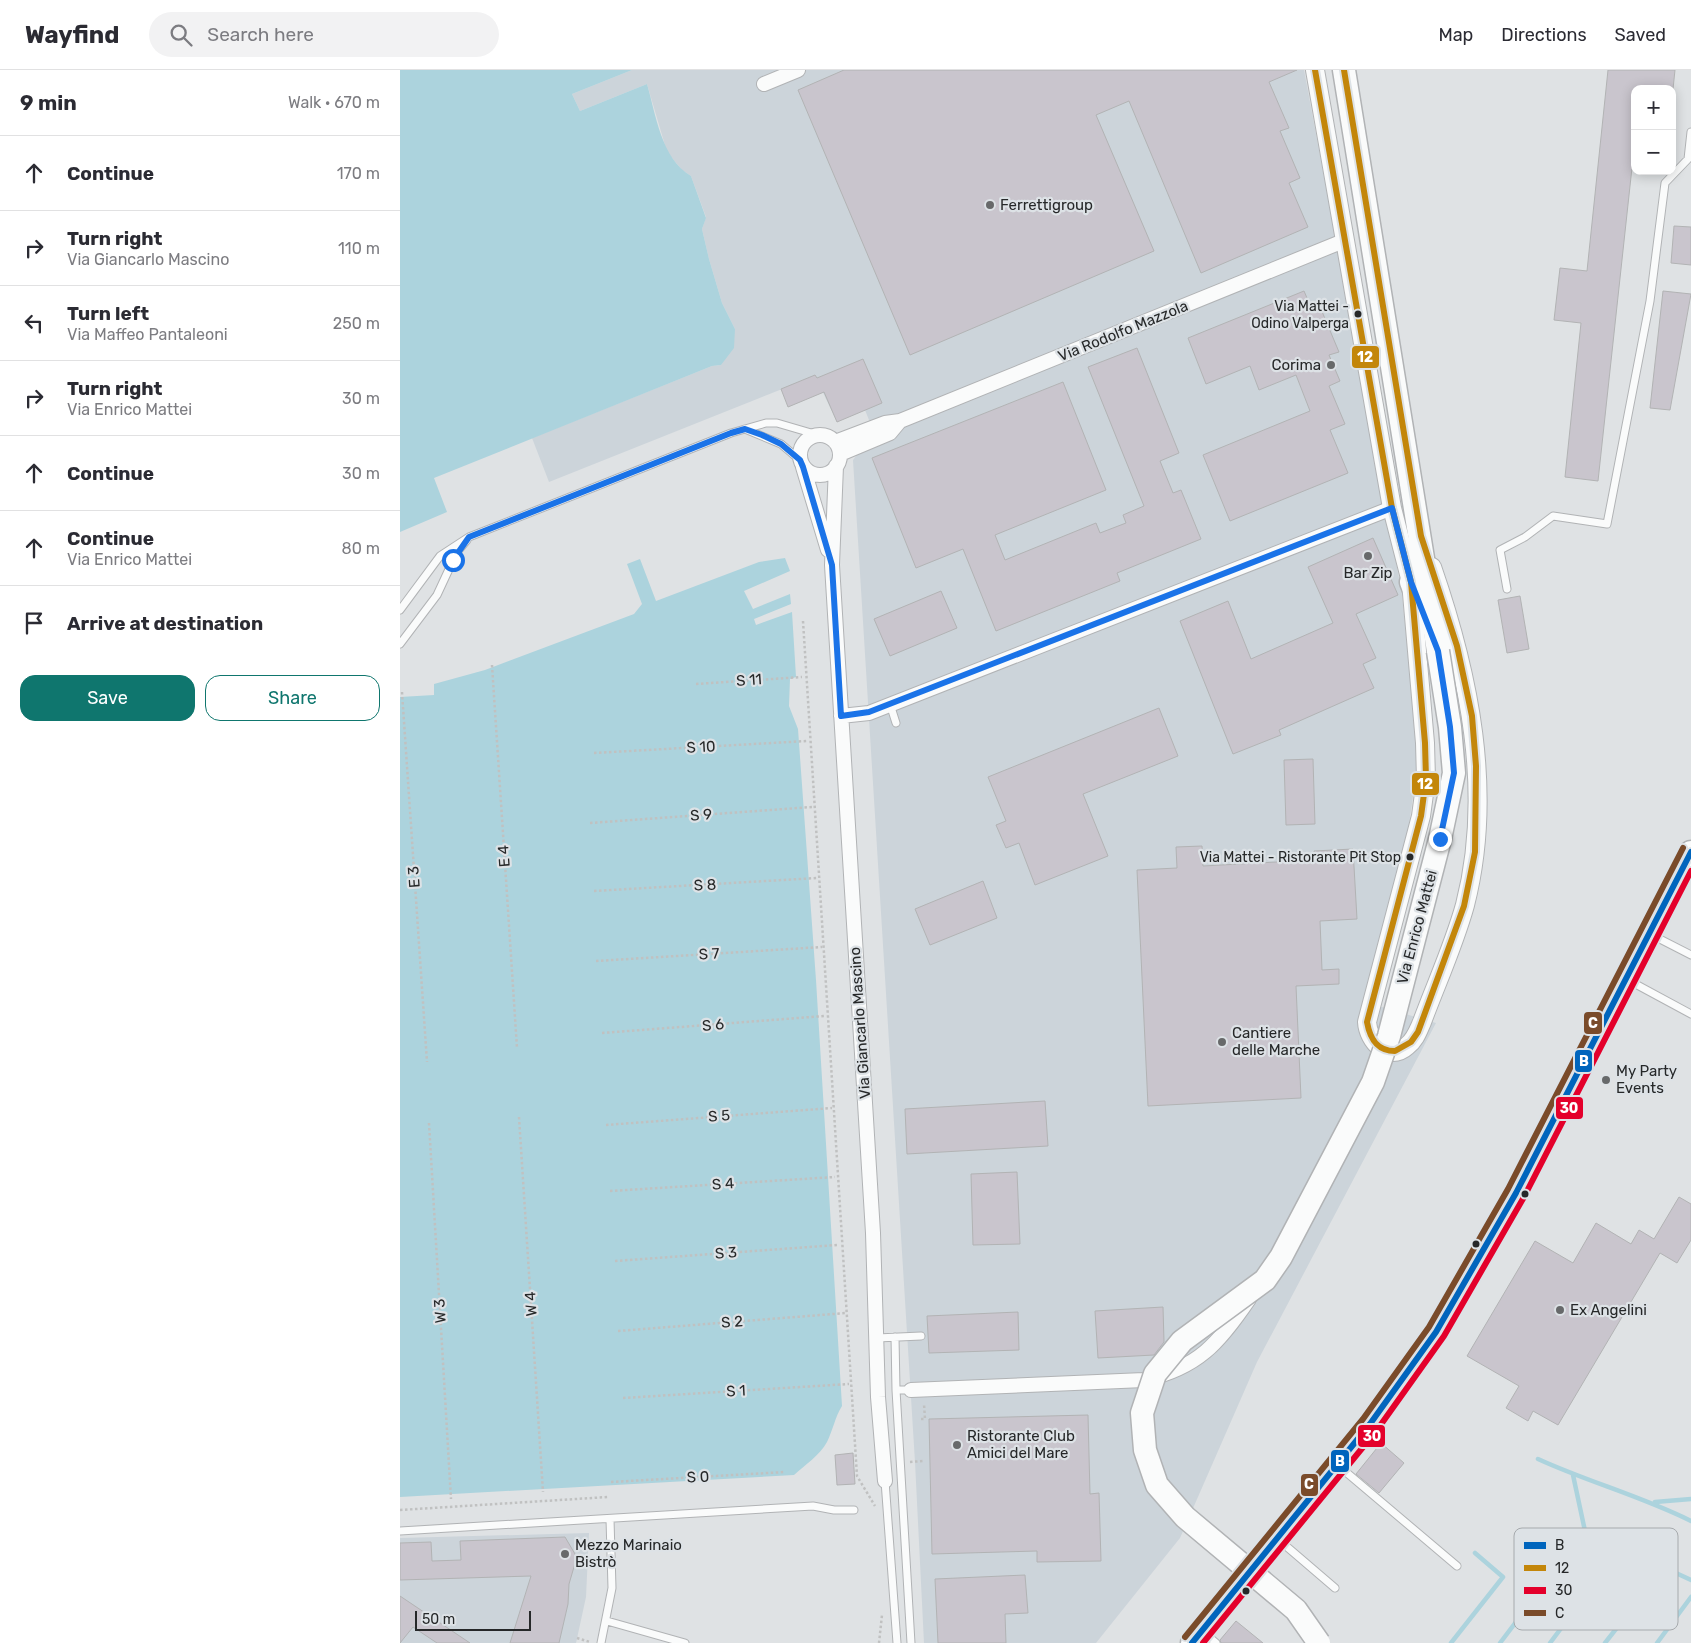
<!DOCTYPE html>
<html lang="en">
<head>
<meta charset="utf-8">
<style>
	body { margin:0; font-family:Rubik,sans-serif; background:#f2f2f3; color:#2b2b33 }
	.controls { position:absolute; right:15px; top:15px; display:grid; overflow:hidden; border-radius:10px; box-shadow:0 2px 12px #0003 }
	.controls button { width:45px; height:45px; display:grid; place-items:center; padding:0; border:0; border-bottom:1px solid #e1e1e2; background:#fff; color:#2b2b33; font:25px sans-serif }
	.scale { position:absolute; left:15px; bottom:12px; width:116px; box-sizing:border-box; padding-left:5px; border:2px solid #262829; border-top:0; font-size:14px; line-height:18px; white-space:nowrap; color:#262829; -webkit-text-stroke:4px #dde2e6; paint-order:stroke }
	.stop { position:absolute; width:15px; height:15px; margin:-11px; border:4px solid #1a73e8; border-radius:50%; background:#fff }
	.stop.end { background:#1a73e8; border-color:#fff; box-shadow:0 1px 5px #0008 }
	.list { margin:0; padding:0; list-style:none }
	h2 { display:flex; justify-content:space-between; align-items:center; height:65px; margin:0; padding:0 20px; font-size:21px }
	h2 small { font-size:16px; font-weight:400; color:#7c7c81 }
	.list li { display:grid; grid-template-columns:32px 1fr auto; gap:15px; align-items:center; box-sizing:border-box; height:75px; padding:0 20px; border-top:1px solid #e1e1e2 }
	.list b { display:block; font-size:19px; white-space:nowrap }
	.list p { margin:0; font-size:16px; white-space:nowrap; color:#7c7c81 }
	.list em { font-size:16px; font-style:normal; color:#7c7c81 }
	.actions { display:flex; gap:10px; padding:15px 20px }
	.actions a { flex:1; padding:11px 0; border:1px solid #0f766e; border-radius:15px; text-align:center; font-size:18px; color:#0f766e }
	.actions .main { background:#0f766e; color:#fff }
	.icon { flex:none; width:28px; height:28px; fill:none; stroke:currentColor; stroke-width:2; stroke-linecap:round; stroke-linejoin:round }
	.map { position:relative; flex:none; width:1291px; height:1573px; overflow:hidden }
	header { display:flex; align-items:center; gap:30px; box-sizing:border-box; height:70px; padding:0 25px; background:#fff; border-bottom:1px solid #e1e1e2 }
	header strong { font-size:24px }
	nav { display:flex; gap:28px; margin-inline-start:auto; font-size:18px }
	.search { width:350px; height:45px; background:#f2f2f3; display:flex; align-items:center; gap:12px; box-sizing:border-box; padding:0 18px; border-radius:28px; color:#7c7c81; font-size:19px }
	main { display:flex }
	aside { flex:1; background:#fff }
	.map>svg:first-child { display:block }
	.built { fill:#ccd4da }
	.water { fill:#acd3dd }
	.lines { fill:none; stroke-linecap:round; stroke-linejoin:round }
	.stream { stroke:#acd3dd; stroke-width:4.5 }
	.building { fill:#c9c5cd; stroke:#b2b3b4 }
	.service-casing { stroke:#b1b3b5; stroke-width:9 }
	.minor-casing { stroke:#b1b3b5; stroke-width:16 }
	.tertiary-casing { stroke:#b1b3b5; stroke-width:20 }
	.primary-casing { stroke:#b1b3b5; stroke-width:25 }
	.path { stroke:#c0c1c1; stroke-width:2.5; stroke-dasharray:2.5 2.5; stroke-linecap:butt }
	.service { stroke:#fafbfb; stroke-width:7 }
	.minor { stroke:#fafbfb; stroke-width:14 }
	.tertiary { stroke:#fafbfb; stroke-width:18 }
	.primary { stroke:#fafbfb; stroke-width:22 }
	.primary-bridge-casing { stroke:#b1b3b5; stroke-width:25; stroke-linecap:butt }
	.primary-bridge { stroke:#fafbfb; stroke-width:22 }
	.bus-1-casing { stroke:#dde2e6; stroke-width:10 }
	.bus-2-casing { stroke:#dde2e6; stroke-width:10 }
	.bus-3-casing { stroke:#dde2e6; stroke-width:10 }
	.bus-4-casing { stroke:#dde2e6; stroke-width:10 }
	.bus-1 { stroke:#0065bd; stroke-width:6 }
	.bus-2 { stroke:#c3860a; stroke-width:6 }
	.bus-3 { stroke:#e4002b; stroke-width:6 }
	.bus-4 { stroke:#7a4b2a; stroke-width:6 }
	.route { stroke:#1a73e8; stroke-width:6 }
	.poi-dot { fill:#67696a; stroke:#dde2e6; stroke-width:2 }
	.bus-dot { fill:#262829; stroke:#dde2e6; stroke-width:2 }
	.labels { text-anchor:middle; stroke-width:4.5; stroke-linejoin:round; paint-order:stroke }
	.bus-label { font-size:14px; fill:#262829; stroke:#dde2e6; text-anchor:end }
	.poi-label { font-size:15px; fill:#262829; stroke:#dde2e6; text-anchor:start }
	.street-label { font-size:15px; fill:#262829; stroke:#dde2e6 }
	.key { fill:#dde2e6; stroke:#a6aaad; stroke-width:1 }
	.key-label { font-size:14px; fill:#262829 }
	.line-badge { stroke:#dde2e6; stroke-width:2 }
	.badge-label { font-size:14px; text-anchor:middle; font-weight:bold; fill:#fff }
</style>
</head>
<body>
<header>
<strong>Wayfind</strong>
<div class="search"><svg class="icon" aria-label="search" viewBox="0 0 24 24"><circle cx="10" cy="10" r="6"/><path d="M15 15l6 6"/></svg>Search here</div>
<nav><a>Map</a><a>Directions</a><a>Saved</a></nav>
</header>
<main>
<aside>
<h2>9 min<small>Walk · 670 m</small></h2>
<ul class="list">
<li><svg class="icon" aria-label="ahead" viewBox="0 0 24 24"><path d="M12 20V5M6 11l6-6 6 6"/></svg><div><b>Continue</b></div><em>170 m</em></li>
<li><svg class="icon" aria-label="right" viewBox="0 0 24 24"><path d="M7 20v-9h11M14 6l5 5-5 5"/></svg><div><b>Turn right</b><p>Via Giancarlo Mascino</p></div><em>110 m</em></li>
<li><svg class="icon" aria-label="left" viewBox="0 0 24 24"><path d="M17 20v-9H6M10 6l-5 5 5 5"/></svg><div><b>Turn left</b><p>Via Maffeo Pantaleoni</p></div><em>250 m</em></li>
<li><svg class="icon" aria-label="right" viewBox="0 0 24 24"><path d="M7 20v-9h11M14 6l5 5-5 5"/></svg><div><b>Turn right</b><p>Via Enrico Mattei</p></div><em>30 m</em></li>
<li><svg class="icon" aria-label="ahead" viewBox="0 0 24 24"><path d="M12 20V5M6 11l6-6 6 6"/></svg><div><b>Continue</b></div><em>30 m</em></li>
<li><svg class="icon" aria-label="ahead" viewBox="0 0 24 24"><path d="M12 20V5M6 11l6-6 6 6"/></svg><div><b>Continue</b><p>Via Enrico Mattei</p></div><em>80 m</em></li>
<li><svg class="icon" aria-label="arrive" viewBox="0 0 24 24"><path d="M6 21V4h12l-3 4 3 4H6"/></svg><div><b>Arrive at destination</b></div></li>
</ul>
<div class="actions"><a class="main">Save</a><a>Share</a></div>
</aside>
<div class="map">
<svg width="1291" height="1573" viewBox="0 0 1291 1573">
	<rect width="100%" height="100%" fill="#dfe2e4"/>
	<path class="built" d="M232,0h672l98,524 16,166 -11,80 -42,162 71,21 -179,339 -77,176 -84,105h-172l-9,-181 -62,-1002 6,-8 20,-7 -14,-35 -28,12 -22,-46 -266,106 -17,-44 180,-72 9,-1 14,-36 -13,-26 -13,-44 -7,-30 4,-12 -15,-41 -9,-6 -15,-18 -20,-68 -67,27 -8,-17z
		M189,1463l-3,64 -10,46h-176v-105z"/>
	<path class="water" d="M0,0h232l-60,24 8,17 67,-27c9,31 14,74 44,92l15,42 -4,11 7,30 13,44 13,26 -1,19 -13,17 -9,1 -278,112 13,34 -47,20z
		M385,488l5,13 -46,20 9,18 37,-15 1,10 -37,15 2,6 36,-13 4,65 -6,2 -1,27 9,23 18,251 26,426c-7,11 -9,24 -15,36 -7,13 -22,23 -33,33l-394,22v-800l34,-2v-11l51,-14 149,-56 8,-10 -15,-40 13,-5 16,42 103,-39z"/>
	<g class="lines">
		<path class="stream" d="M1138,1389c50,23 103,37 153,62
			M1173,1405l12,56 106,49
			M1255,1432l36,-3
			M1051,1573l52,-66 -28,-24
			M1100,1573l85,-112
			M1150,1573l71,-95
			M1205,1573l59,-75
			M1257,1573l34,-46"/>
	</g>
	<path class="building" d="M444,0h453l-28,12 20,46 -9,3 20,47 -11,5 19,44 -107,46 -72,-172 -33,14 58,136 -244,104 -112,-265z
		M1208,0h67l-2,19h-38v51l-37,341 -33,-4 16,-154 -27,-3 6,-52 27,3z
		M1274,156l17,1v38l-20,-2z
		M904,221l6,14 8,-3 21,50 -10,3 11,26 -11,5 16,38 -15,6 18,43 -118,48 -27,-66 107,-44 -14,-36 -37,15 -9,-24 -44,18 -18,-46z
		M1263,221l28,3 -21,116 -20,-2z
		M737,278l42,105 -19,8 13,32 8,-3 20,49 -84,34 3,8 -124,50 -33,-82 -47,19 -44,-110 191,-76 43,108 -111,45 10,25 91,-37 4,10 26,-10 -3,-8 21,-9 -56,-139z
		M463,289l19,44 -45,19 -13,-30 -36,15 -7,-18 34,-14 2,3z
		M973,468l25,57 -42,19 20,44 -13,6 11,24 -95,42 2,5 -48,19 -53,-133 48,-20 23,58 82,-36 -25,-56z
		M541,521l16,37 -67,28 -16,-37z
		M1120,526l9,53 -22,4 -9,-53z
		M759,638l19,48 -95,38 25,62 -73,29 -16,-42 -13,5 -10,-23 10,-4 -18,-44z
		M913,689l2,65 -29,1 -2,-65z
		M802,776l1,20 111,-6v-9l39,-2 4,70 -37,2 2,49 17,-1v15l-43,2 5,112 -153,8 -11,-236 40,-2 -1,-21z
		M583,811l14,37 -67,27 -15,-36z
		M645,1031l3,45 -141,8 -2,-45z
		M617,1102l3,72 -47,1 -2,-71z
		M1279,1127l12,7v36l-14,23 -17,-10 -102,172 -25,-14 -5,10 -22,-13 13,-22 -52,-30 68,-115 38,22 23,-40 35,21 8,-14 15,9z
		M763,1237l1,35 -10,13 -56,3 -3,-47z
		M618,1242l1,38 -90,3 -2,-37z
		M688,1345l2,79 9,-1 2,68 -64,1v-11l-105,3 -3,-135z
		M981,1373l23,20 -25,30 -23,-19z
		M453,1383l2,31 -18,1 -2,-30z
		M165,1467l10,17 1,6 -7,24 -1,20 -9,39h-49l21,-67 -131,4v-37l31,-1 1,19 29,-1 -1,-19z
		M625,1505l3,38 -23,1 1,29h-68l-3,-64z
		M0,1526l70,47h-33l-24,-16 -13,16z
		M836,1551l27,22h-42l-1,-3z"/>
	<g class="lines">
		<g class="service-casing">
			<path id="service" d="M345,359l36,15 19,16
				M1107,519l-7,-39 25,-13 28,-21 54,8 43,-223 15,-118 23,-24 3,-27
				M0,540l40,-54 29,-19 262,-104 35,-10h11l41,12
				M0,574l37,-49 20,-43 10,-12
				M490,634l6,19
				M1252,865l39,20
				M1228,910l63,34
				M495,1267l1,53
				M477,1268l44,-2
				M511,1320h-15l15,253
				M940,1397l117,99
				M485,1411l12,162
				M0,1461l413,-25 21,4h20
				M879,1470l56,48
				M207,1551l78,22
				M803,1562l13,11
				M201,1573l11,-55 -2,-69"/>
		</g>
		<g class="minor-casing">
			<path id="minor" d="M364,14l34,-14
				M400 385a20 20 0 1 1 40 0a20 20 0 1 1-40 0Z
				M435,372l50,-19 15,-2 446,-181
				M440,384l50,-21 10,-12
				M436,396l-4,99 41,668 5,164 7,84
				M403,397l25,83
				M441,646l28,-3 523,-205
				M511,1320l233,-10c54,-12 75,-37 105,-81"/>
		</g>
		<g class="tertiary-casing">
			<path id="tertiary" d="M915,0l77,438 19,74 14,161 1,36 -5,37 -54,206c1,19 21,41 40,24 8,-6 11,-15 15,-24 14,-38 32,-77 43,-117 29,-113 4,-231 -33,-338"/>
		</g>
		<g class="primary-casing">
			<path id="primary" d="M944,0l94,581
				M1011,512l13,34
				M792,1573l178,-219 66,-92 80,-139 175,-341"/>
		</g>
		<path class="path" d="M403,551l54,855 18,30
			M92,595l25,383
			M296,614l106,-7
			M2,622l25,370
			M194,683l213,-12
			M190,753l222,-16
			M194,821l223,-13
			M196,891l226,-14
			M202,963l222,-17
			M119,1047l24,375
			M29,1053l22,376
			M206,1055l226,-17
			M210,1121l225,-14
			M215,1191l222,-16
			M218,1261l228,-18
			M223,1328l226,-14
			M521,1349h4l-1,-15
			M510,1392l13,-1
			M211,1412l174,-10
			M0,1440l208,-13
			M177,1568l13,4
			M479,1573l3,-28"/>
		<use href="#service" class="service"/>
		<use href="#minor" class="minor"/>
		<use href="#tertiary" class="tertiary"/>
		<use href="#primary" class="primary"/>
		<g class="primary-bridge-casing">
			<path id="primary-bridge" d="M919,1573l-23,-33 -111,-93 -28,-32 -12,-35 -3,-37 13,-39 27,-33 83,-61 16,-23 92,-175 16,-46 51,-197 14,-66 -4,-46 -12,-76"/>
		</g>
		<use href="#primary-bridge" class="primary-bridge"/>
		<g class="bus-1-casing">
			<path id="bus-1" d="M792,1573l178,-219 66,-92 80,-139 175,-341"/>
		</g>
		<g class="bus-2-casing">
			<path id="bus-2" d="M915,0l77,438 19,74 14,161 1,36 -5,37 -54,206c3,17 10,29 28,29l16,-9 7,-10 46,-126 11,-54 1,-86 -4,-50 -15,-70 -36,-110 -77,-466"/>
		</g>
		<g class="bus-3-casing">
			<path id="bus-3" d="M803,1573l174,-213 67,-94 80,-139 167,-326"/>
		</g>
		<g class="bus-4-casing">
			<path id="bus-4" d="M785,1567l178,-218 66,-92 79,-138 175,-341"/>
		</g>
		<use href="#bus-1" class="bus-1"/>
		<use href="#bus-2" class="bus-2"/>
		<use href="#bus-3" class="bus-3"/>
		<use href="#bus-4" class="bus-4"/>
	</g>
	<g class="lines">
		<path class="route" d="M53,490l16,-23 262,-104 14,-4 17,6 19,9 19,16 3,7 29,98 9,151 28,-4 523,-204 19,74 27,69 12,76 4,46 -14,66"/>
	</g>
	<g class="poi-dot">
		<circle cx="590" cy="135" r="5"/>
		<circle cx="931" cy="295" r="5"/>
		<circle cx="968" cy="486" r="5"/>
		<circle cx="822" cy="972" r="5"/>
		<circle cx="1206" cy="1010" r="5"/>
		<circle cx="1160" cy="1240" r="5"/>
		<circle cx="557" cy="1375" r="5"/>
		<circle cx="165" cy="1484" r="5"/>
	</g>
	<g class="bus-dot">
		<circle cx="958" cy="244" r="4.5"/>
		<circle cx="1010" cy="787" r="4.5"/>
		<circle cx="1125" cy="1124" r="4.5"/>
		<circle cx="1076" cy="1174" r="4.5"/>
		<circle cx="846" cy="1521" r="4.5"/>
	</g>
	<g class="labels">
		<g class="bus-label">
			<text x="949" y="241">Via Mattei -<tspan x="949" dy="17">Odino Valperga</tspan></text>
			<text x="1001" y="792">Via Mattei - Ristorante Pit Stop</text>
		</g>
		<g class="poi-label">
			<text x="600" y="140">Ferrettigroup</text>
			<text x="921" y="300" text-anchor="end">Corima</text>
			<text x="968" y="508" text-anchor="middle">Bar Zip</text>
			<text x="832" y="968">Cantiere<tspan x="832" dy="17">delle Marche</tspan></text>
			<text x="1216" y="1006">My Party<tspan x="1216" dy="17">Events</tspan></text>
			<text x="1170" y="1245">Ex Angelini</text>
			<text x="567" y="1371">Ristorante Club<tspan x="567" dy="17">Amici del Mare</tspan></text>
			<text x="175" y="1480">Mezzo Marinaio<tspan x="175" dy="17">Bistrò</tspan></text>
		</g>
		<g class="street-label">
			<text transform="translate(723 261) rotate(-22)" y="5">Via Rodolfo Mazzola</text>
			<text transform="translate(349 610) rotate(-4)" y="5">S 11</text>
			<text transform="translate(301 677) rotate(-3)" y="5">S 10</text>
			<text transform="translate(301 745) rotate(-4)" y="5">S 9</text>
			<text transform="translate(104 786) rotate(-94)" y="5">E 4</text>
			<text transform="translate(14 807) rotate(-94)" y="5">E 3</text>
			<text transform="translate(305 815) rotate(-3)" y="5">S 8</text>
			<text transform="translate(1017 857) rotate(-75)" y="5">Via Enrico Mattei</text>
			<text transform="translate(309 884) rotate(-3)" y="5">S 7</text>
			<text transform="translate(460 953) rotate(-94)" y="5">Via Giancarlo Mascino</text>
			<text transform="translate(313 955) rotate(-5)" y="5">S 6</text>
			<text transform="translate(319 1046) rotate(-4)" y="5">S 5</text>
			<text transform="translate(323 1114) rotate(-4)" y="5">S 4</text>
			<text transform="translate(326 1183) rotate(-4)" y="5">S 3</text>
			<text transform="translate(131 1234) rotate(-94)" y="5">W 4</text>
			<text transform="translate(40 1241) rotate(-93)" y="5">W 3</text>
			<text transform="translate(332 1252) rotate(-4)" y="5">S 2</text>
			<text transform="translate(336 1321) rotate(-3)" y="5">S 1</text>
			<text transform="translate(298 1407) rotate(-3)" y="5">S 0</text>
		</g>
	</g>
	<rect x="1114" y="1458" width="164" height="102" rx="8" class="key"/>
	<rect x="1124" y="1472" width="22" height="7" fill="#0065bd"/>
	<rect x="1124" y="1495" width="22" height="6" fill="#c3860a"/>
	<rect x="1124" y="1517" width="22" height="7" fill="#e4002b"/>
	<rect x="1124" y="1540" width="22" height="6" fill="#7a4b2a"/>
	<g class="key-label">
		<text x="1155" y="1480">B</text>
		<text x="1155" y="1503">12</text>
		<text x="1155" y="1525">30</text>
		<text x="1155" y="1548">C</text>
	</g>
	<g class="line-badge">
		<rect x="951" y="275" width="29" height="24" rx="5" fill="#c3860a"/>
		<rect x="1011" y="702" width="29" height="24" rx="5" fill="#c3860a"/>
		<rect x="1183" y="941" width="20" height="24" rx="5" fill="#7a4b2a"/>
		<rect x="1174" y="979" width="19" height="24" rx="5" fill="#0065bd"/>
		<rect x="1155" y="1026" width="29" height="24" rx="5" fill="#e4002b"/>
		<rect x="957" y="1354" width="29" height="24" rx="5" fill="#e4002b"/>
		<rect x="930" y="1379" width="20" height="24" rx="5" fill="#0065bd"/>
		<rect x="900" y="1403" width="19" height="24" rx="5" fill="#7a4b2a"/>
	</g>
	<g class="badge-label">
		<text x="965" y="292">12</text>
		<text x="1025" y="719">12</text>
		<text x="1193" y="958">C</text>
		<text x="1184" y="996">B</text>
		<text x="1169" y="1043">30</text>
		<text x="972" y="1371">30</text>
		<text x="940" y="1396">B</text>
		<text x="909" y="1419">C</text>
	</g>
</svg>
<div class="controls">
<button>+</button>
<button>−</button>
</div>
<div class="scale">50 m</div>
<div class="stop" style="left:53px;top:490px"></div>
<div class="stop end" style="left:1040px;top:769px"></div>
</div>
</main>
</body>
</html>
